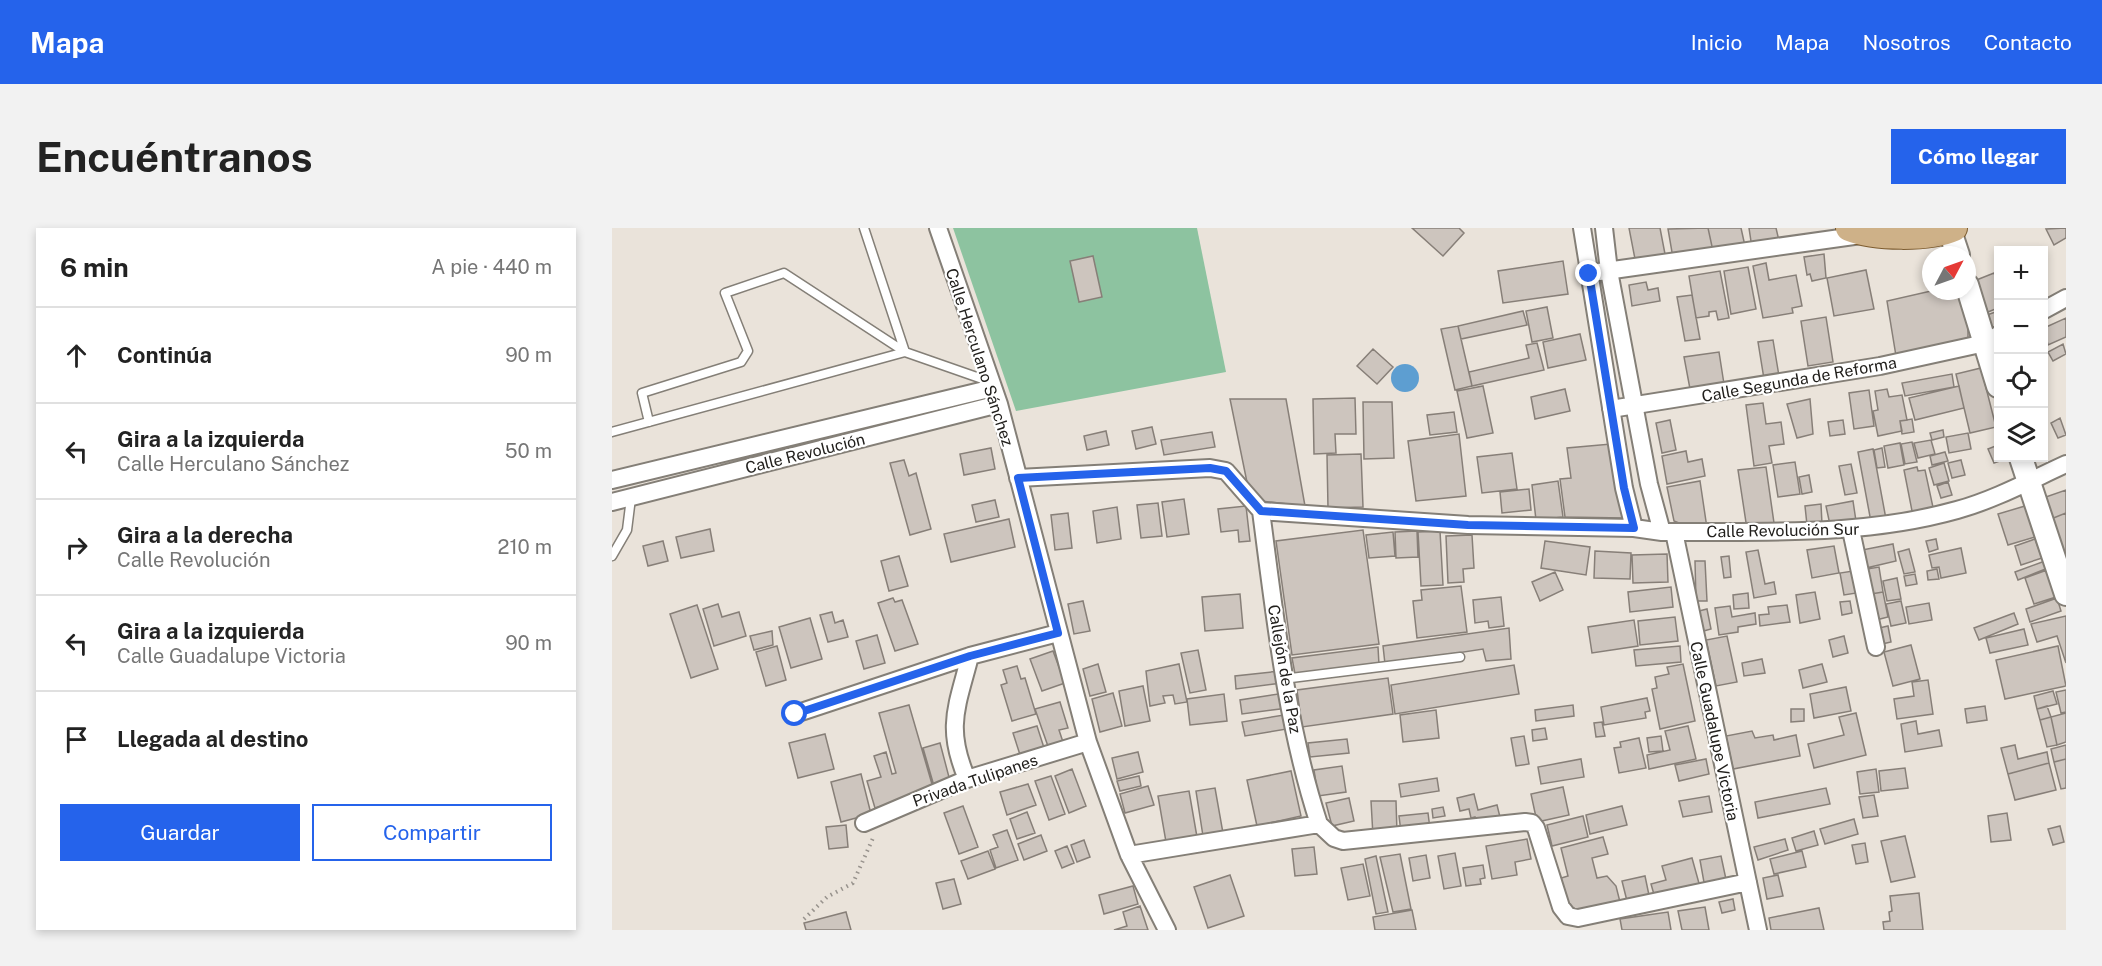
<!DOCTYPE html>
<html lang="es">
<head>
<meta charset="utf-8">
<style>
	body { margin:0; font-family:"Public Sans",sans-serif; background:#f2f2f2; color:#222 }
	.controls { position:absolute; right:18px; top:18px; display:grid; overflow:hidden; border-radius:0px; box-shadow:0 3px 9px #0003 }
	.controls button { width:54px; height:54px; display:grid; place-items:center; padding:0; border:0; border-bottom:2px solid #e0e0e0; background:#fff; color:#222; font:30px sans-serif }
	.compass { position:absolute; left:1310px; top:18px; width:54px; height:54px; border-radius:50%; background:#fff; box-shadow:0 3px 9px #0003; rotate:49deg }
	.stop { position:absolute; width:18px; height:18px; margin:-14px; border:4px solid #2563eb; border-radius:50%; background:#fff }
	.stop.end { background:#2563eb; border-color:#fff; box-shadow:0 2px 6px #0008 }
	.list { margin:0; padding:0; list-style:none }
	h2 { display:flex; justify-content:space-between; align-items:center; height:78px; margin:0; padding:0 24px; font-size:26px }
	h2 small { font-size:20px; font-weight:400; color:#767676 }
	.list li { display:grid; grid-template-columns:39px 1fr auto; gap:18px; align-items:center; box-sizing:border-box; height:96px; padding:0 24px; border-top:2px solid #e0e0e0 }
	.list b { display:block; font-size:22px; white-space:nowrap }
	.list p { margin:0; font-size:20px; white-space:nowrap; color:#767676 }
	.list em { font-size:20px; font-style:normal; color:#767676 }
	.actions { display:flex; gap:12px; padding:18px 24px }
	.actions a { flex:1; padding:14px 0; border:2px solid #2563eb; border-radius:0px; text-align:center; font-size:21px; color:#2563eb }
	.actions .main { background:#2563eb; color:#fff }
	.icon { flex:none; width:33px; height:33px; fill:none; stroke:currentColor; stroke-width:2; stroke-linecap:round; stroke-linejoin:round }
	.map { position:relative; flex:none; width:1454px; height:702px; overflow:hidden; border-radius:0px }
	header { display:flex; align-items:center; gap:36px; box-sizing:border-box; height:84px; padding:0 30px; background:#2563eb; color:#fff }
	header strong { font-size:28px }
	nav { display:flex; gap:33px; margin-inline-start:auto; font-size:21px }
	.intro { display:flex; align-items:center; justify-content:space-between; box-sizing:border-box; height:144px; padding:0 36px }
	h1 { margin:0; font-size:42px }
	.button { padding:15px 27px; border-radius:0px; background:#2563eb; color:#fff; font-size:21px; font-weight:700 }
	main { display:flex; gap:36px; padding:0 36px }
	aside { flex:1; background:#fff; border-radius:0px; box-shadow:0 3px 9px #0003 }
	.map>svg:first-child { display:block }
	.green { fill:#8dc3a0 }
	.water { fill:#5d9ed1 }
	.building { fill:#cdc5be; stroke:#877f78; stroke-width:1.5 }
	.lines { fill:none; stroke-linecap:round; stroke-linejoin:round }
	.lane-casing { stroke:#847f77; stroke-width:11 }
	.street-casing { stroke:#847f77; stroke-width:20 }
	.secondary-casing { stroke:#847f77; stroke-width:26 }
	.primary-casing { stroke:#7d5c2f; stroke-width:28 }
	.path { stroke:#98938d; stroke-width:4; stroke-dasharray:1.5 4.5; stroke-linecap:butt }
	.lane { stroke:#fff; stroke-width:8 }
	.street { stroke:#fff; stroke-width:16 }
	.secondary { stroke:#fff; stroke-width:22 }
	.primary { stroke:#ceb188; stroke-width:26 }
	.route { stroke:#2563eb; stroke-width:8 }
	.labels { text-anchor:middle; stroke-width:4.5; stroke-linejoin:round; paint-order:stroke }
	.street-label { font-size:16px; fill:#22201d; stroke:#fff }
</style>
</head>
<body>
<header>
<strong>Mapa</strong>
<nav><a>Inicio</a><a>Mapa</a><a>Nosotros</a><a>Contacto</a></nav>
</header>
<div class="intro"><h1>Encuéntranos</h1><a class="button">Cómo llegar</a></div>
<main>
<aside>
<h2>6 min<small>A pie · 440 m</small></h2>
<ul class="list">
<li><svg class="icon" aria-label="ahead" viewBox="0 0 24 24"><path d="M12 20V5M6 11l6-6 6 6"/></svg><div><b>Continúa</b></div><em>90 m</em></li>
<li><svg class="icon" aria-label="left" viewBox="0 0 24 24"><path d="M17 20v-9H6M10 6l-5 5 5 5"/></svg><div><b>Gira a la izquierda</b><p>Calle Herculano Sánchez</p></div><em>50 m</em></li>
<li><svg class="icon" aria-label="right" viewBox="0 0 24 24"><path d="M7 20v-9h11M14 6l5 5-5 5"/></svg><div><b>Gira a la derecha</b><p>Calle Revolución</p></div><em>210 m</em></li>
<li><svg class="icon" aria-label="left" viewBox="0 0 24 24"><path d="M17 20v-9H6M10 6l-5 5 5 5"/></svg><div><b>Gira a la izquierda</b><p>Calle Guadalupe Victoria</p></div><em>90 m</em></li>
<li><svg class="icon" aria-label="arrive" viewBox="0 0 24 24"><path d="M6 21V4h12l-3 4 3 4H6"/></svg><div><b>Llegada al destino</b></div></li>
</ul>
<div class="actions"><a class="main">Guardar</a><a>Compartir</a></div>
</aside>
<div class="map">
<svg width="1454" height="702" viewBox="0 0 1454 702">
	<rect width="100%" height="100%" fill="#eae3da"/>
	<path class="green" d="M341,0h244l29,144 -210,39z"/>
	<path class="water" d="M779 150a14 14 0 1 1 28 0a14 14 0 1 1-28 0Z"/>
	<path class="building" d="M800,0h47l5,5 -21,23z
		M1017,0h31l5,26 -30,5z
		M1096,0l5,23 -40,7 -5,-29z
		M1096,0h33l4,18 -32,5z
		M1137,0h27l4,17 -28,3z
		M1454,0v10l-12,7 -8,-16z
		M1212,26l2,24 -14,3 -2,-7 -3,1 -3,-18z
		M481,28l9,41 -23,5 -9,-41z
		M951,33l5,33 -65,9 -5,-32z
		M1154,35l3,17 27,-5 6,31 -10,2 1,5 -30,5 -10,-52z
		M1136,39l8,42 -25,5 -7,-43z
		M1254,42l8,39 -40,7 -7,-38z
		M1108,43l9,47 -11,2 -2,-9 -7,1v4l-13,2 -7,-42z
		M1382,45l4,10v25l-10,4 -14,-31z
		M1034,54l2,8 10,-2 2,13 -28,5 -3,-21z
		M1319,63h26l11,33v19l-72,13 -9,-55z
		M1080,67l8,44 -15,2 -8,-44z
		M935,79l6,31 -21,4 -6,-31z
		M911,83l4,14 -66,14 -3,-13z
		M1386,83v14l-7,3 -4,-13z
		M1214,89l7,45 -25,4 -7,-45z
		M1454,90v19l-18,8 -4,-17z
		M846,98l14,60 -17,4 -14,-61z
		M968,106l6,26 -38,8 -5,-26z
		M1161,112l7,42 -15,3 -7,-43z
		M925,115l7,27 -72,16 -3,-14 60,-14 -3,-13z
		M1451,116l3,10 -13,7 -5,-9z
		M761,121l20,18 -16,17 -20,-18z
		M1107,124l5,32 -34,5 -6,-32z
		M1369,140l15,59 -26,6 -14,-59z
		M1340,146l2,13 -49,9 -3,-13z
		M871,158l10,47 -26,5 -10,-47z
		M1347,158l5,22 -49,12 -6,-22z
		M953,161l5,22 -35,8 -4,-22z
		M1275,161l2,8 13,-2 5,25 -7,1 2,10 -24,5 -5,-25 5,-1 -3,-19z
		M1257,162l5,36 -20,3 -5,-36z
		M743,170l1,36h-21l1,19 -22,1 -1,-55z
		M618,171h56l19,107 -45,-5 -11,-9z
		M1198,171l3,35 -16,4 -10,-34z
		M751,174h29l2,56 -30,1z
		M1151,175l3,21 15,-2 3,22 -15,2 3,17 -18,3 -8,-61z
		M842,184l3,20 -27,3 -3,-20z
		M1448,190l6,17 -8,3 -7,-15z
		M1300,191l2,13 -12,2 -2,-13z
		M1058,192l6,30 -14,3 -6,-30z
		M1231,192l2,14 -15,2 -2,-14z
		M540,199l4,17 -20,5 -4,-18z
		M1331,202l1,7 -12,3 -2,-7z
		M494,203l3,14 -22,5 -3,-14z
		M600,204l3,15 -51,8 -3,-15z
		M1356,205l3,16 -22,4 -3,-16z
		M847,206l7,62 -50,5 -8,-60z
		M1319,212l4,14 -17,4 -4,-15z
		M1300,214l5,20 -12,2 -4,-20z
		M1288,215l4,22 -16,3 -4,-22z
		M999,216l14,74 -60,-1 -5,-38 11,-1 -4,-30z
		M1386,217v13h10l-14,5 -6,-14z
		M379,220l4,21 -31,6 -4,-21z
		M1270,220l3,19 -8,1 -3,-18z
		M1261,221l13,70 -15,3 -13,-70z
		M1074,223l2,11 14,-3 3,17 -38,8 -5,-28z
		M1333,224l3,9 -16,4 -2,-9z
		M900,225l5,36 -35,4 -5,-36z
		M749,226l2,53 -35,1 -1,-53z
		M292,232l5,16 7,-3 15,56 -21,6 -20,-72z
		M1349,232l4,15 -13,3 -4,-15z
		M1183,234l5,32 -22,3 -5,-32z
		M1332,235l5,18 -15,4 -5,-17z
		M1239,236l6,29 -12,2 -6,-29z
		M1154,239l9,63 -28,-1 -9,-59z
		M1305,239l1,4 7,-1 9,42 -21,4 -9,-46z
		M1197,247l3,17 -10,2 -3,-17z
		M946,253l5,36 -27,3 -4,-35z
		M1088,253l7,47h-16l-17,-7 -7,-34z
		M1336,254l4,13 -11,3 -4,-12z
		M917,261l2,21 -29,3 -2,-21z
		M1454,262v23l-15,6 -8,-21z
		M572,271l5,35 -22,3 -5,-35z
		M383,272l4,17 -23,5 -4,-17z
		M1241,273l3,20 -26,4 -4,-19z
		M546,275l4,33 -21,2 -4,-33z
		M1209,276l1,20 -15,1 -2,-19z
		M634,278l4,35 -11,1 -1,-12 -17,2 -3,-23z
		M1413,278l10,31 -27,8 -10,-31z
		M505,279l4,32 -24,4 -4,-32z
		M456,285l4,35 -17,2 -4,-35z
		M1454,285v40l-2,1 -13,-35z
		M397,291l6,28 -64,15 -7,-28z
		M98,301l4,22 -33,7 -5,-21z
		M751,302l16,114 -87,11 -16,-114z
		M805,303l1,26 -22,1 -1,-26z
		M828,303l3,54 -22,1 -3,-54z
		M781,304l2,24 -26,2 -3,-23z
		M860,307l2,33 -11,1 1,13 -16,1 -2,-47z
		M1324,311l2,10 -9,3 -3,-11z
		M1423,311l7,19 -21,7 -6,-19z
		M51,313l5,20 -20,5 -5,-20z
		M933,313l45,6 -4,28 -45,-7z
		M1281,316l3,17 -30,7 -4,-18z
		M1222,318l5,27 -27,5 -5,-28z
		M1349,320l5,25 -25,5 -2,-11 -7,1 -3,-13z
		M1297,321l6,23 -11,2 -6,-22z
		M1146,322l7,34 9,-2 2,12 -22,4 -8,-46z
		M983,323l36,2 -1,26 -36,-1z
		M1055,326l1,28 -35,1 -1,-28z
		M287,328l9,30 -19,5 -8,-30z
		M1117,328l2,21 -7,1 -3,-21z
		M1083,333h10l2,40h-11z
		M1433,333l3,7 -30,12 -3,-8z
		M1267,339l4,25 -12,2 -4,-25z
		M1325,341l2,10 -11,1 -1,-9z
		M1247,342l4,22 -19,3 -4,-22z
		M1435,342l9,27 -22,7 -9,-26z
		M943,344l8,18 -23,11 -8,-19z
		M1303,346l2,10 -11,2 -2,-10z
		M1285,350l4,21 -14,2 -4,-20z
		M849,358l6,46 -50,6 -4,-37 9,-1 -1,-10z
		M1059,359l2,20 -43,5 -2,-20z
		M1203,364l5,27 -20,4 -4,-28z
		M1271,364l5,25 -12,3 -5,-26z
		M1136,365l1,15 -15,1 -1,-14z
		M628,366l3,34 -38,3 -3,-34z
		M889,369l3,29 -15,2 -1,-7 -13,2 -2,-23z
		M281,370l2,4 7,-2 16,44 -23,7 -17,-48z
		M1445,370l4,13 -31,11 -4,-13z
		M471,373l7,30 -16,3 -6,-30z
		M1238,373l2,12 -10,2 -2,-13z
		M1289,373l5,22 -15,3 -5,-22z
		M1317,375l3,17 -23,4 -3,-17z
		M106,376l4,13 17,-5 7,24 -32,10 -11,-37z
		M85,377l21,64 -27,9 -21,-64z
		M1175,377l3,17 -30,4 -1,-11 10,-1 -1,-7z
		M1118,378l2,11 23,-4 1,11 -18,3v5l-19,3 -4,-27z
		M1095,381l4,20 -11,3 -5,-20z
		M220,384l3,11 8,-3 5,17 -20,5 -8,-27z
		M1402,385l4,11 -39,16 -5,-12z
		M1454,388v47l-9,-27 -20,6 -6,-18z
		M1063,389l3,24 -38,4 -2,-24z
		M198,390l12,41 -31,9 -12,-41z
		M1022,392l4,26 -46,7 -4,-26z
		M1276,398l3,16 -9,2 -3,-16z
		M897,400l2,31 -25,2 -3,-12 -98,15 -2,-18z
		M1412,401l4,16 -38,8 -4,-15z
		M160,403l1,14 -19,5 -4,-14z
		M265,407l8,28 -21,6 -8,-28z
		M1115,408l10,46 -21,4 -10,-46z
		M1232,408l4,17 -15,4 -4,-17z
		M1299,417l9,34 -27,7 -9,-34z
		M165,418l9,34 -20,6 -10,-34z
		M1068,418l1,16 -45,4 -2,-16z
		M1446,418l8,40 -61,13 -9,-39z
		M766,419l1,18 -84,9 -3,-16z
		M586,422l8,40 -16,3 -9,-40z
		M441,423l12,32 -23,8 -12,-32z
		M1150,431l3,14 -21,3 -2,-13z
		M486,436l8,28 -16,4 -7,-27z
		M567,436l8,38 -12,2 -2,-9 -10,1 2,7 -15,3 -4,-35z
		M1071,436l12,57 -35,8 -8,-40 5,-1 -2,-11 14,-3 -2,-7z
		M1210,436l5,18 -24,6 -4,-18z
		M902,437l5,29 -124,20 -4,-29z
		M405,438l4,13 4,-1 11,36 -24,7 -11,-36 6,-2 -4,-13z
		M668,443l2,12 -46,6 -1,-13z
		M776,450l5,36 -91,13 -5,-37z
		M1316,452l5,34 -36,5 -3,-20 20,-3 -2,-14z
		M531,458l7,35 -25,5 -6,-35z
		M1234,459l5,24 -37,7 -4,-24z
		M1454,462v22l-5,1 -5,-21z
		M1441,463l4,13 -20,5 -3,-13z
		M501,465l9,33 -22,6 -8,-33z
		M673,465l3,15 -46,6 -2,-14z
		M612,466l3,27 -37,4 -3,-26z
		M1035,470l3,13 -5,1 1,6 -42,7 -3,-18z
		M448,474l8,26 -9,2 6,18 -15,4 -15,-43z
		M297,477l25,86 -59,17 -8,-27 14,-4 -7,-21 12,-4 6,22 4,-1 -17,-60z
		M961,477l1,11 -38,5 -1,-11z
		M1373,478l2,14 -20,3 -2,-14z
		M1435,478l4,11 -11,3 -3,-11z
		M1179,481h13v12l-13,1z
		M824,482l3,28 -36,4 -3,-27z
		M1244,485l10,42 -52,13 -6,-24 36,-9 -5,-18z
		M1454,485v29l-9,3 -6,-28z
		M678,486l3,14 -48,8 -3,-14z
		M1439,489l6,28 -10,2 -7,-27z
		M1304,493l2,13 21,-4 3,16 -37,6 -4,-28z
		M990,494l3,14 -9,1 -2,-14z
		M425,498l9,28 -24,7 -9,-28z
		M1076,498l8,33 -47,10 -2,-14 23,-5 -5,-19z
		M933,500l2,11 -14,2 -1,-11z
		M1140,503l3,7 18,-3 1,5 22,-5 4,21 -67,13 -7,-33z
		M213,506l9,35 -36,9 -9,-35z
		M912,508l5,28 -13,2 -5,-28z
		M1049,508l2,15 -14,1 -2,-14z
		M1027,510l7,30 -27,5 -5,-25 7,-1 -1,-5z
		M735,511l2,14 -39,4 -2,-14z
		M328,515l10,38 -16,5 -11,-38z
		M1403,517l3,14 29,-7 2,11 -41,11 -7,-26z
		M1454,517v14l-12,3 -3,-13z
		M526,524l5,20 -26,7 -5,-21z
		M969,531l3,18 -43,7 -3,-17z
		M1094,531l3,15 -30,7 -4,-16z
		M1454,531v29l-5,1 -7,-27z
		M1437,535l7,27 -41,10 -7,-26z
		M730,538l4,26 -28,4 -4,-26z
		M1293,540l3,20 -27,3 -2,-20z
		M460,541l14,37 -17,7 -14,-37z
		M1264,541l3,23 -19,2 -3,-22z
		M679,543l10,45 -44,10 -10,-46z
		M249,546l10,40 -30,8 -10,-40z
		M439,548l14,38 -16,6 -14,-39z
		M527,548l2,10 -21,5 -3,-10z
		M825,550l2,13 -38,6 -2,-13z
		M416,556l8,21 -29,10 -7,-23z
		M536,558l6,19 -29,8 -5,-19z
		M951,559l6,28 -32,7 -6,-28z
		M603,560l8,45 -20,3 -7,-45z
		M1214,560l4,16 -72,14 -3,-16z
		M577,563l8,46 -31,5 -8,-46z
		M862,566l4,16 19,-5 4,16 -24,3 -2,-7 -4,1 -2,-9 -9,2 -3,-13z
		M1262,567l4,21 -15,2 -4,-21z
		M1097,568l3,16 -29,5 -4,-16z
		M737,570l5,23 -22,5 -6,-23z
		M759,573h25l1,32 -24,3z
		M351,578l15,41 -19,7 -15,-41z
		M1010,578l5,19 -37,9 -4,-19z
		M831,579l2,9 -12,2 -1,-9z
		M415,584l8,21 -18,6 -7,-20z
		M816,585l2,16 -29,3 -2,-16z
		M1395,585l4,27 -20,2 -3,-26z
		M971,588l5,21 -36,9 -5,-21z
		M1242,591l4,15 -33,10 -5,-15z
		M234,597l2,22 -19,2 -3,-22z
		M1448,598l4,16 -11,3 -5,-16z
		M395,602l11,30 -22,8 -6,-18 8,-3 -5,-12z
		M1202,603l4,14 -22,6 -4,-13z
		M429,607l6,16 -23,9 -6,-16z
		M1293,608l10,41 -24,5 -10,-41z
		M991,609l5,17 -16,4 5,20 10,-2 9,10 5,20 -45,11 -2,-9 -8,2 -8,-31 10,-3 -7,-28z
		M915,611l4,20 -16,3 2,13 -25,4 -6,-33z
		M1173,611l3,11 -30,10 -4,-13z
		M472,612l6,17 -13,5 -6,-17z
		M1253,615l3,19 -12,2 -4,-19z
		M455,618l7,17 -12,5 -7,-17z
		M702,619l3,27 -22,2 -3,-27z
		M376,623l7,18 -27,10 -7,-18z
		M1190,623l4,16 -32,7 -4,-15z
		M843,625l6,33 -17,3 -6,-33z
		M788,626l11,55 -18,3 -13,-55z
		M814,627l4,23 -17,3 -4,-23z
		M764,628l12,56 -12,2 -11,-55z
		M1109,628l6,28 -22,4 -5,-28z
		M1080,630l8,29 -45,11 -4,-14 15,-4 -4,-14z
		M751,636l7,32 -22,4 -7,-32z
		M871,637l2,13 -5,1 1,5 -15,2 -3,-18z
		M618,647l14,41 -36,12 -14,-41z
		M1166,647l5,21 -16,3 -4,-21z
		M1033,648l5,24 -22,5 -6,-24z
		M342,651l7,25 -18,5 -7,-26z
		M521,658l5,18 -34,10 -5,-19z
		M1307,665l4,37h-39l-1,-8 7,-1 -1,-9 3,-1 -2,-15z
		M1121,671l2,11 -13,3 -3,-11z
		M528,678l8,24h-34l13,-4 -4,-14z
		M1093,679l4,23h-27l-4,-19z
		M1207,680l5,22h-53l-2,-12z
		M800,682l4,20h-41l-2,-13z
		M234,684l5,18h-45l-2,-7z
		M1056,684l3,18h-49l-2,-11z"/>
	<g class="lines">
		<g class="lane-casing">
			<path id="lane" d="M37,194l-7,-29 99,-31 7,-11 -23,-58 59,-20 121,79 -41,-124
				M0,204l293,-80 86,30
				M0,328l15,-26 4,-32
				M671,451l177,-22"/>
		</g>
		<g class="street-casing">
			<path id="street" d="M326,0l61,176 89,338 41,113 38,75
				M970,0l42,260 10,40
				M992,0l5,43 40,213 13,48
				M987,44l262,-37
				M1432,82l22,-12
				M999,181l269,-43 105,-23 13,-8
				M406,250l192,-10 16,3 35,40 207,14 166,3 28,4c98,-1 199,5 295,-22 37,-10 74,-30 109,-46
				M0,252l381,-92
				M0,274l387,-98
				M649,283c14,106 25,212 58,313
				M1239,302l25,117
				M1062,304l84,398
				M183,486l175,-58 88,-23
				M355,551c-22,-52 -10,-72 3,-123
				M252,595l103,-44 121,-37
				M517,627l190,-31 15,14 9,3 182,-19 7,1 4,5 25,79 7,9 10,2 170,-36"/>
		</g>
		<g class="secondary-casing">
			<path id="secondary" d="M1337,0l9,27
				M1355,57l31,101
				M1409,230l45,136"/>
		</g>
		<g class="primary-casing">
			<path id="primary" d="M1237,0c25,10 80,11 105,0"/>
		</g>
		<path class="path" d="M192,691l23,-22 26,-14 20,-45"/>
		<use href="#lane" class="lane"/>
		<use href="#street" class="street"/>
		<use href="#secondary" class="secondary"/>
		<use href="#primary" class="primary"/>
	</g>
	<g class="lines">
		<path class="route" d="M183,486l175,-58 88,-23 -40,-155 192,-10 16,3 35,40 207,14 166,3 -10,-40 -35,-214"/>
	</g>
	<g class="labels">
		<g class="street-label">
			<text transform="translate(368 129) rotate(72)" y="6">Calle Herculano Sánchez</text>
			<text transform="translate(1187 151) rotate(-10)" y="6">Calle Segunda de Reforma</text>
			<text transform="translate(193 225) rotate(-14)" y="6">Calle Revolución</text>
			<text transform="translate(1171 302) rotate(-1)" y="6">Calle Revolución Sur</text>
			<text transform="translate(673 441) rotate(80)" y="6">Callejón de la Paz</text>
			<text transform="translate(1103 503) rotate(78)" y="6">Calle Guadalupe Victoria</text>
			<text transform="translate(363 552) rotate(-19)" y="6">Privada Tulipanes</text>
		</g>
	</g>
</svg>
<div class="controls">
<button>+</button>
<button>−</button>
<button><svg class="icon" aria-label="locate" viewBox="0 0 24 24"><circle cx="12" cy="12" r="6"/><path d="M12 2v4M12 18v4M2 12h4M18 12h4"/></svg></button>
<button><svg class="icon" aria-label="layers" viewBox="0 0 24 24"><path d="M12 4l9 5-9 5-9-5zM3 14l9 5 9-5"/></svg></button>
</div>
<svg class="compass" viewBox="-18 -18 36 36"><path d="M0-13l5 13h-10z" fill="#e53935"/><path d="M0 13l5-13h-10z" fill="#767676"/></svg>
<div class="stop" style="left:183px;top:486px"></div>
<div class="stop end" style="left:977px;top:46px"></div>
</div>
</main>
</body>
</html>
